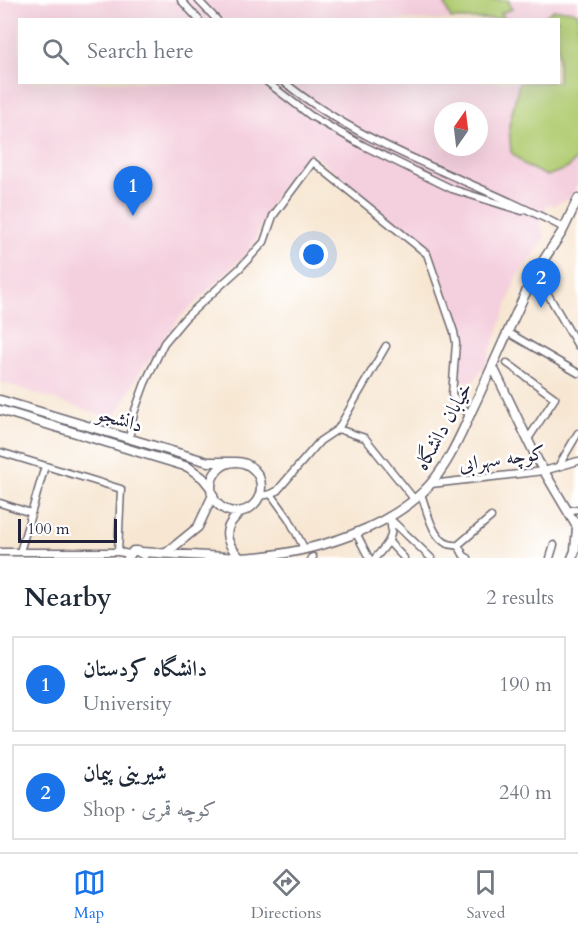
<!DOCTYPE html>
<html lang="en">
<head>
<meta charset="utf-8">
<style>
	body { margin:0; font-family:Cardo,Amiri,serif; background:#f6f6f7; color:#1f2937 }
	.compass { position:absolute; left:434px; top:102px; width:54px; height:54px; border-radius:50%; background:#fff; box-shadow:0 6px 24px #0002; rotate:14deg }
	.scale { position:absolute; left:18px; bottom:15px; width:99px; box-sizing:border-box; padding-left:6px; border:3px solid #22223b; border-top:0; font-size:16px; line-height:21px; white-space:nowrap; color:#22223b; -webkit-text-stroke:4px #fff; paint-order:stroke }
	.you { position:absolute; left:314px; top:255px; width:21px; height:21px; margin:-15px; border:4px solid #fff; border-radius:50%; background:#1a73e8; box-shadow:0 0 0 9px #1a73e833 }
	.badge { display:grid; place-items:center; width:39px; height:39px; border-radius:50%; background:#1a73e8; color:#fff; font-size:20px; font-weight:700 }
	.pin { position:absolute; translate:-50% -50px; filter:drop-shadow(0 2px 3px #0008) }
	.pin::after { content:''; position:absolute; top:32px; width:21px; height:18px; background:inherit; clip-path:polygon(0 0,100% 0,50% 100%) }
	.list { margin:0; padding:0; list-style:none }
	h2 { display:flex; justify-content:space-between; align-items:center; height:78px; margin:0; padding:0 24px; font-size:26px }
	h2 small { font-size:20px; font-weight:400; color:#747a83 }
	.list li { display:grid; grid-template-columns:39px 1fr auto; gap:18px; align-items:center; box-sizing:border-box; height:96px; margin:0 12px 12px; padding:0 12px; border:2px solid #e0e1e3; border-radius:0px }
	.list b { display:block; font-size:22px; white-space:nowrap }
	.list p { margin:0; font-size:20px; white-space:nowrap; color:#747a83 }
	.list em { font-size:20px; font-style:normal; color:#747a83 }
	.icon { flex:none; width:33px; height:33px; fill:none; stroke:currentColor; stroke-width:2; stroke-linecap:round; stroke-linejoin:round }
	.map { position:relative; flex:none; width:578px; height:558px; overflow:hidden }
	.search { position:absolute; background:#fff; box-shadow:0 6px 24px #0002; left:18px; right:18px; top:18px; height:66px; display:flex; align-items:center; gap:15px; box-sizing:border-box; padding:0 21px; border-radius:0px; color:#747a83; font-size:22px }
	.sheet { height:294px; background:#fff }
	nav { display:flex; justify-content:space-around; align-items:center; box-sizing:border-box; height:84px; border-top:2px solid #e0e1e3; background:#fff; font-size:16px; color:#747a83 }
	nav a { display:grid; justify-items:center; gap:3px }
	nav .on { color:#1a73e8 }
	.map>svg:first-child { display:block }
	.built { fill:#f4cfdd; fill-rule:evenodd }
	.green { fill:#b1cc72; stroke:#6a7756; stroke-width:1.5 }
	.lines { fill:none; stroke-linecap:round; stroke-linejoin:round }
	.street-casing { stroke:#6d6770; stroke-width:9 }
	.secondary-casing { stroke:#6d6770; stroke-width:11 }
	.street { stroke:#fff; stroke-width:6 }
	.secondary { stroke:#fff; stroke-width:8 }
	.labels { text-anchor:middle; stroke-width:5; stroke-linejoin:round; paint-order:stroke }
	.street-label { font-size:20px; fill:#22223b; stroke:#fff }
</style>
</head>
<body>
<div class="map">
<svg width="578" height="558" viewBox="0 0 578 558">
	<rect width="100%" height="100%" fill="#fff"/>
	<filter id="ink" filterUnits="userSpaceOnUse"><feTurbulence type="fractalNoise" baseFrequency=".0167" numOctaves="2"/><feDisplacementMap in="SourceGraphic" scale="12" xChannelSelector="R" yChannelSelector="G"/><feConvolveMatrix kernelMatrix="1 2 1 2 8 2 1 2 1" color-interpolation-filters="sRGB"/></filter>
	<filter id="wash" filterUnits="userSpaceOnUse"><feTurbulence type="fractalNoise" baseFrequency=".008" numOctaves="4" result="noise"/><feDisplacementMap in="SourceGraphic" scale="24" xChannelSelector="R" yChannelSelector="G"/><feGaussianBlur stdDeviation="1.35" result="paint"/><feColorMatrix in="noise" values="0 0 0 0 0 0 0 0 0 0 0 0 0 0 0 0 0 1.4 0 .05"/><feComposite in="paint" operator="in"/></filter>
	<g filter="url(#wash)">
		<rect width="100%" height="100%" fill="#f7e6d1"/>
		<path class="built" d="M0,0h578v184l-9,15 -16,6 -6,-1 -7,20 5,11 -2,7 -26,35 -30,84 -13,20h-21l9,-47 -29,-79 -121,-102 -29,32 -14,22 -14,34 -7,11 -69,67 -40,55 -25,45 -114,-37zM20,20h538v62h-538zM443,111h36v36h-36z"/>
		<path class="green" d="M453,0h55l4,9 -11,4 4,6h-54l-6,-14z
			M553,10h15l10,3v144l-10,11 -21,8 -21,-10 -15,-14 -2,-26 10,-43 39,-1v-62l-16,-1z"/>
	</g>
	<g filter="url(#ink)">
		<g class="lines">
			<g class="street-casing">
				<path id="street" d="M181,0l18,20
					M198,0l19,20
					M267,82l44,34 53,30 88,43 70,22
					M284,82c82,67 188,97 280,146
					M539,279l39,67
					M509,333l69,40
					M507,363l48,35 -27,41
					M338,429l27,9 49,61
					M129,439l5,-26 11,-30 19,-40 21,-25 55,-50 24,-26 9,-26 40,-54 114,92 27,78 2,11 -4,52 18,21
					M0,452l121,37 -3,63
					M558,467l20,-34
					M431,484l113,-13 34,-10
					M271,494l18,25 15,29
					M421,494c7,18 12,54 37,51
					M260,496l11,-2 6,-3 43,-50 18,-12 48,-83
					M0,503l31,10
					M567,511l11,-2
					M388,517l43,41
					M356,533l13,25
					M389,542l15,16
					M458,545l33,-28
					M458,545l6,11 4,2
					M0,552h118l12,2
					M20,552l25,-86
					M311,558l2,-1
					M375,558c12,-13 21,-22 14,-41
					M550,558l4,-13"/>
			</g>
			<g class="secondary-casing">
				<path id="secondary" d="M493,367l45,94 39,66 -2,24 -3,7
					M0,400l208,62h25
					M0,410l188,57 15,11 8,10
					M211 487a25 25 0 1 1 50 0a25 25 0 1 1-50 0Z
					M141,552l99,6c66,-3 163,-29 201,-88 13,-18 22,-40 31,-60 19,-40 36,-80 55,-120 9,-21 23,-39 35,-58 6,-11 10,-22 16,-33
					M165,554l33,-27 15,-32
					M128,558l5,-7h4l7,4
					M240,558c-17,-18 -18,-31 2,-47"/>
			</g>
			<use href="#street" class="street"/>
			<use href="#secondary" class="secondary"/>
		</g>
	</g>
	<g class="labels">
		<g class="street-label">
			<text transform="translate(120 419) rotate(16)" y="7">دانشجو</text>
			<text transform="translate(443 426) rotate(-61)" y="7">خیابان دانشگاه</text>
			<text transform="translate(502 458) rotate(-8)" y="7">کوچه سهرابی</text>
		</g>
	</g>
</svg>
<svg class="compass" viewBox="-18 -18 36 36"><path d="M0-13l5 13h-10z" fill="#e53935"/><path d="M0 13l5-13h-10z" fill="#747a83"/></svg>
<div class="scale">100 m</div>
<div class="you"></div>
<div class="pin badge" style="left:133px;top:216px">1</div>
<div class="pin badge" style="left:541px;top:308px">2</div>
<div class="search"><svg class="icon" aria-label="search" viewBox="0 0 24 24"><circle cx="10" cy="10" r="6"/><path d="M15 15l6 6"/></svg>Search here</div>
</div>
<section class="sheet">
<h2>Nearby<small>2 results</small></h2>
<ul class="list">
<li><span class="badge">1</span><div><b>دانشگاه کردستان</b><p>University</p></div><em>190 m</em></li>
<li><span class="badge">2</span><div><b>شیرینی پیمان</b><p>Shop · کوچه قمری</p></div><em>240 m</em></li>
</ul>
</section>
<nav>
<a class="on"><svg class="icon" aria-label="map" viewBox="0 0 24 24"><path d="M3 6l6-2 6 2 6-2v14l-6 2-6-2-6 2zM9 4v14M15 6v14"/></svg>Map</a>
<a><svg class="icon" aria-label="directions" viewBox="0 0 24 24"><path d="M12 3l9 9-9 9-9-9zM9 14v-3h6M13 9l2 2-2 2"/></svg>Directions</a>
<a><svg class="icon" aria-label="saved" viewBox="0 0 24 24"><path d="M7 4h10v16l-5-4-5 4z"/></svg>Saved</a>
</nav>
</body>
</html>
